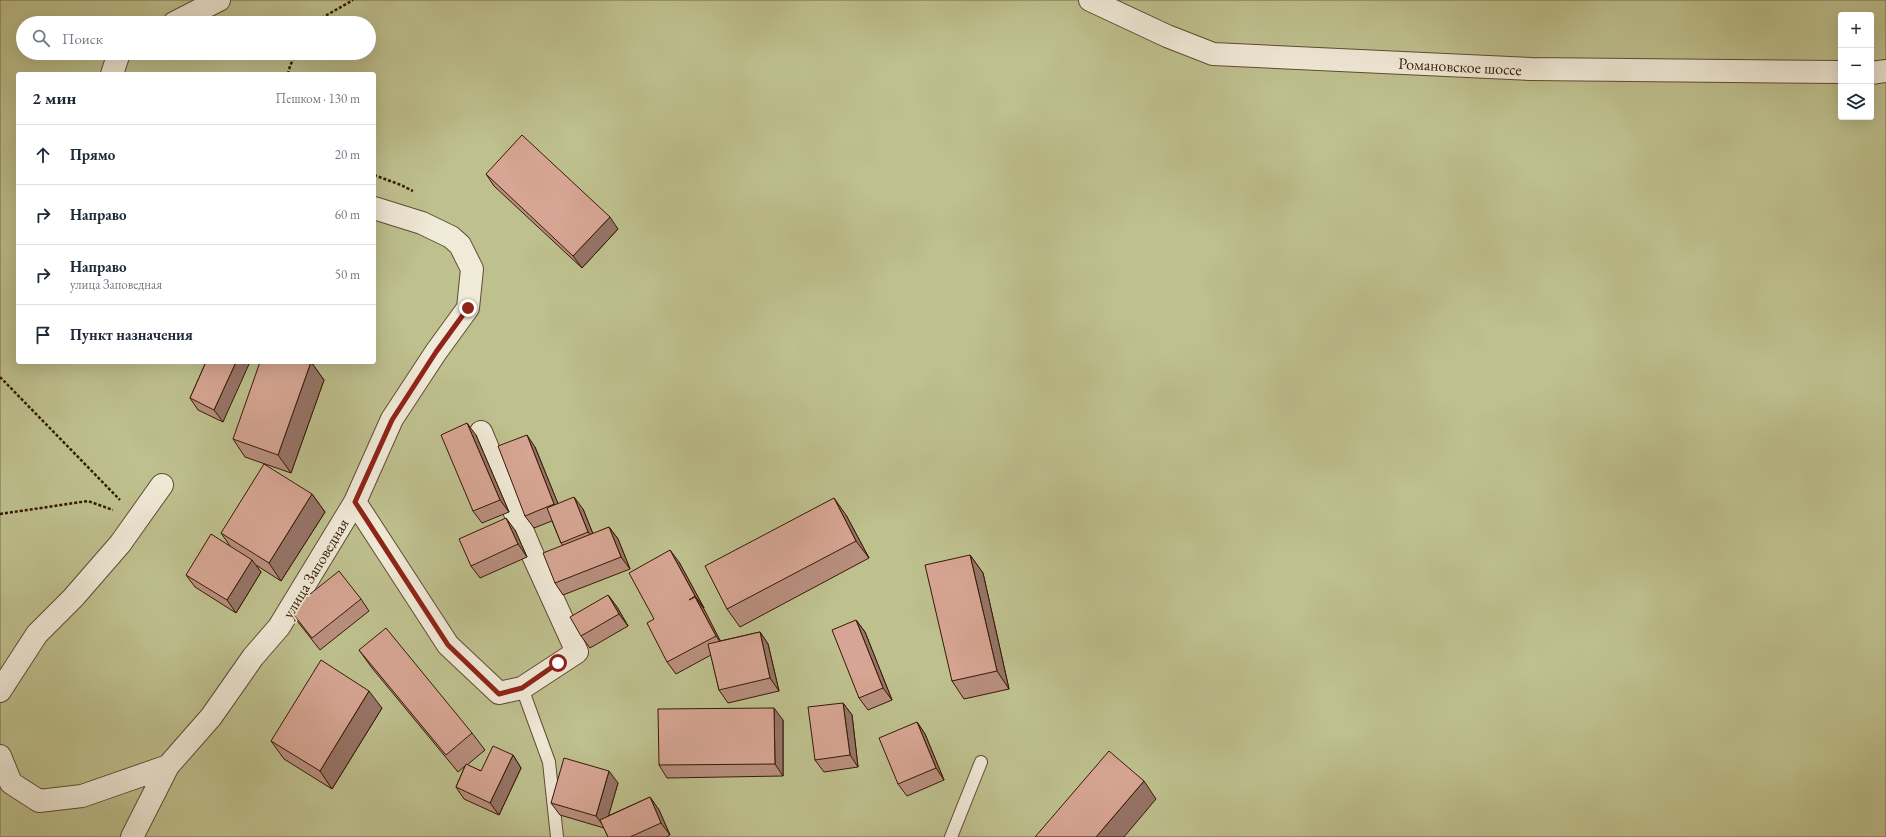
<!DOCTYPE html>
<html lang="ru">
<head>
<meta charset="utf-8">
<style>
	body { margin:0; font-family:"EB Garamond",serif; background:#f2f2f3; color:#1f2937 }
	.controls { position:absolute; right:12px; top:12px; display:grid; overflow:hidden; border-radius:4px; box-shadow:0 4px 16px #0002 }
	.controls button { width:36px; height:36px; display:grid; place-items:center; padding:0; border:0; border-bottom:1px solid #e0e1e3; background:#fff; color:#1f2937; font:20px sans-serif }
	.stop { position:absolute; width:12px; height:12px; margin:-9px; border:3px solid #8f2418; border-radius:50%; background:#fff }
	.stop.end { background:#8f2418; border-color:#fff; box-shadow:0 1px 4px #0008 }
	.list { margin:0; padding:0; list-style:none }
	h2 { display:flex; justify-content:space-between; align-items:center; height:52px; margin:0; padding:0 16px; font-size:17px }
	h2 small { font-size:13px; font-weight:400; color:#747a83 }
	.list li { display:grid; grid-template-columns:26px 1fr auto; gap:12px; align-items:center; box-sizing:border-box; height:60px; padding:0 16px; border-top:1px solid #e0e1e3 }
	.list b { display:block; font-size:15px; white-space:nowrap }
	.list p { margin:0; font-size:13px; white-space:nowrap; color:#747a83 }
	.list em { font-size:13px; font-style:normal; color:#747a83 }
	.icon { flex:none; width:22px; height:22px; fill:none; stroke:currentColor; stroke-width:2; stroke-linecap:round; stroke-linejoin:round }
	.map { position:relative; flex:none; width:1886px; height:837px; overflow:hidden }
	.search { position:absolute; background:#fff; box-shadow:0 4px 16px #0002; left:16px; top:16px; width:360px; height:44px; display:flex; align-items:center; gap:10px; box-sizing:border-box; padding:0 14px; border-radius:22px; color:#747a83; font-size:15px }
	.panel { position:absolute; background:#fff; box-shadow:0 4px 16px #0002; left:16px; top:72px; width:360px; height:292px; border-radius:4px }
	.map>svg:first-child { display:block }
	.green { fill:#bec08e; stroke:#7a6c48; fill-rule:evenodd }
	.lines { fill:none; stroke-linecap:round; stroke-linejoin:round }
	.service-casing { stroke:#634a33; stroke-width:14 }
	.minor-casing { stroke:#634a33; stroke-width:24 }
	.tertiary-casing { stroke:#634a33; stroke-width:24 }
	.path { stroke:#371903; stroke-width:2.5; stroke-dasharray:3 2; stroke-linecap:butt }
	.service { stroke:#f0ead8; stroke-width:12 }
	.minor { stroke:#f0ead8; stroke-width:22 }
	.tertiary { stroke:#f0ead8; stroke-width:22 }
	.wall { fill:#b88e7e; stroke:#371903 }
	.shaded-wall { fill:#967467; stroke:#371903 }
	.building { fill:#d6a593; stroke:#371903 }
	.route { stroke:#8f2418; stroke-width:5 }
	.labels { text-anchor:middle; stroke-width:3.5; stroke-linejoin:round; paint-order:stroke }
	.street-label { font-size:16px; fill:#371903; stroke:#f0ead8 }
</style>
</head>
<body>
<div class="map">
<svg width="1886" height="837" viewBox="0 0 1886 837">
	<rect width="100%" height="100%" fill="#e8dfc3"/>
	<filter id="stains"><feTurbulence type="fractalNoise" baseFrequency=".005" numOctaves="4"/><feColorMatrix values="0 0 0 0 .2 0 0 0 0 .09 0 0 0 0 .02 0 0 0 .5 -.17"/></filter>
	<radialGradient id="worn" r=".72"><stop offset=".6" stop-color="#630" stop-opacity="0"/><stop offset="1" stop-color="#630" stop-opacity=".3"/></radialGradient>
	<path class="green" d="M0,0h1886v837h-1886zM1841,15h30v102h-30zM23,23h346v30h-346zM18,74h356v288h-356z"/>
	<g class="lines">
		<g class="service-casing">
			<path id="service" d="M522,688l27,74 8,75
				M951,837l30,-75"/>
		</g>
		<g class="minor-casing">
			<path id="minor" d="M174,23l45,-23
				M112,74l7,-21
				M355,502l93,143 51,48 23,-5 55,-36 -46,-101 -50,-119
				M0,691l37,-57 36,-36 47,-54 42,-59
				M0,756l11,27 28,18 43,-5 86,-30
				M132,837l36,-71 43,-49 42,-60 26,-30 76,-125 37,-83 44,-67 32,-44 4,-39 -12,-24 -9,-8 -29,-14 -48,-15"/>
		</g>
		<g class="tertiary-casing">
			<path id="tertiary" d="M1090,0l77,36 46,18 318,15 310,3
				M1871,73l15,-2"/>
		</g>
		<path class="path" d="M313,23l40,-23
			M288,74l2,-8 6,-13
			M374,175l27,10 12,6
			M0,377l120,123
			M0,514l88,-13 25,9"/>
		<use href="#service" class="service"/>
		<use href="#minor" class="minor"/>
		<use href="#tertiary" class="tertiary"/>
	</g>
	<path class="wall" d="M486,174l132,55 -36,39 -88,-82z
		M206,362l17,60 -25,-12 -8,-12z
		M311,362l13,18 -33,93 -46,-16 -12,-18z
		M476,435l33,77 -27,11 -9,-12z
		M535,447l23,57 25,5 10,25 16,-7 9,12 12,30 -67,26 -8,-12 8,-37 -2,-3 -9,-22 -18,7 -9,-12z
		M312,494l13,18 -44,69 -25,-16 5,7 -25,41 -41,-26 -9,-12 44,-29 -9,-13z
		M846,515l23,43 -129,69 -13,-18z
		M515,530l12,27 -47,21 -9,-12z
		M970,555l13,18 26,116 -45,10 -12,-18z
		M679,562l25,46h-1l17,33 40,-9 8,12 11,47 -51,12 -9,-13 -8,-35 -35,19 -9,-12z
		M608,595l9,12 11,19 -38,22 -9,-12z
		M361,599l8,12 -49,39 -22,-28 -8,-12z
		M856,620l9,12 27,68 -24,10 -9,-12z
		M359,650l113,83 13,17 -18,15 14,6 32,-16 8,13 -22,47 -35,-16 -8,-12 9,-21 -7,6 -86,-104z
		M843,703l9,12 6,52 -34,5 -9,-12z
		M382,708l-50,81 -48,-30 -13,-18z
		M783,720v56l-116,2 -8,-13z
		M917,722l8,12 19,46 -37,16 -9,-12z
		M618,783l-10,33 42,-19 9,13 11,25 -4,2h-58l-4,-9 -44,-13 -9,-12z"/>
	<path class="shaded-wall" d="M610,217l8,12 -36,39 -9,-12z
		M236,362h14l-27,60 -9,-12z
		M311,362l13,18 -33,93 -13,-18z
		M467,423l9,12 33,77 -9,-12z
		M527,435l8,12 28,69 -9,-12z
		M312,494l13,18 -44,69 -12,-18z
		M574,497l9,12 14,35 -9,-12z
		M834,498l12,17 23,43 -13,-17z
		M506,518l9,12 12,27 -9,-13z
		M609,527l9,12 12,30 -9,-12z
		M670,550l9,12 25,46 -9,-12z
		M970,555l13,18 26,116 -12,-18z
		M252,560l9,12 -25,41 -9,-13z
		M608,595l9,12 11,19 -9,-12z
		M695,597l9,12 20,39 -8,-12z
		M856,620l9,12 27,68 -9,-12z
		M760,632l8,12 11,47 -9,-13z
		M369,691l13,17 -50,81 -12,-18z
		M843,703l9,12 6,52 -8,-12z
		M774,708l9,12v56l-8,-12z
		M917,722l8,12 19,46 -8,-12z
		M513,755l8,13 -22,47 -9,-12z
		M609,771l9,12 -13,45 -9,-12z
		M1144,781l12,18 -32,38h-28z
		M650,797l9,13 11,25 -9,-12z"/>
	<path class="building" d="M522,135l88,82 -37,39 -87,-82z
		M206,362h30l-22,48 -24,-12z
		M260,362h51l-33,93 -45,-16z
		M467,423l33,77 -27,11 -32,-76z
		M527,435l27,69 -29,12 -27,-70z
		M264,464l48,30 -43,69 -48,-30z
		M574,497l14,35 -27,11 -14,-35z
		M834,498l22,43 -129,68 -22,-43z
		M506,518l12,26 -47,22 -12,-27z
		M609,527l12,30 -66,26 -12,-30z
		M211,534l41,26 -25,40 -41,-25z
		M670,550l25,46 -6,4 6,-3 21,39 -49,26 -20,-39 7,-4 -25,-46z
		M970,555l27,116 -45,10 -27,-116z
		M339,571l22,28 -49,39 -22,-28z
		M608,595l11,19 -38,22 -11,-19z
		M856,620l27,68 -24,10 -27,-68z
		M386,628l86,105 -26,22 -87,-105z
		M760,632l10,46 -51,12 -11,-46z
		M321,660l48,31 -49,80 -49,-30z
		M843,703l7,52 -35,5 -7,-53z
		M774,708l1,56 -116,1 -1,-56z
		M917,722l19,46 -38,16 -19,-46z
		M493,746l20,9 -23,48 -34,-16 10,-23 15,7z
		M1109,751l35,30 -48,56h-61z
		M564,758l45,13 -13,45 -45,-13z
		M650,797l11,26 -31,14h-22l-8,-17z"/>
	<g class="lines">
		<path class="route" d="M468,308l-32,44 -44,68 -37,82 93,143 51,49 23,-6 36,-25"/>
	</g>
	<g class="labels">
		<g class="street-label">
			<text transform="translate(1460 66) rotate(3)" y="6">Романовское шоссе</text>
			<text transform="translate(315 568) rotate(-59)" y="6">улица Заповедная</text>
		</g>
	</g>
	<rect width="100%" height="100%" filter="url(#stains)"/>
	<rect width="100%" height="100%" fill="url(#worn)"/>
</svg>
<div class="controls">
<button>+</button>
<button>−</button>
<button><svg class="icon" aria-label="layers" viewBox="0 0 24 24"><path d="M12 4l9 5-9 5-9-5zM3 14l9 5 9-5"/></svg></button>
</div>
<div class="stop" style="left:558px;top:663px"></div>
<div class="stop end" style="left:468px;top:308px"></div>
<div class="search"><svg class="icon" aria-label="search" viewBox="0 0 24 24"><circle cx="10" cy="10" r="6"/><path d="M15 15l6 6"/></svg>Поиск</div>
<section class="panel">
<h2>2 мин<small>Пешком · 130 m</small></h2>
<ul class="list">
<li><svg class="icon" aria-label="ahead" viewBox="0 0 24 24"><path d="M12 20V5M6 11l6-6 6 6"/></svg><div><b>Прямо</b></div><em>20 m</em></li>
<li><svg class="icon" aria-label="right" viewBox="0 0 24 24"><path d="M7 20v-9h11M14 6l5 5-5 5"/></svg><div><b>Направо</b></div><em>60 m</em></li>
<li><svg class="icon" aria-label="right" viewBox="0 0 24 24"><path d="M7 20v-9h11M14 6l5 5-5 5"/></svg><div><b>Направо</b><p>улица Заповедная</p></div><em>50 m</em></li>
<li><svg class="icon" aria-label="arrive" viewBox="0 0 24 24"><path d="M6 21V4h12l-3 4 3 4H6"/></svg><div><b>Пункт назначения</b></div></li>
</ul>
</section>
</div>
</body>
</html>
